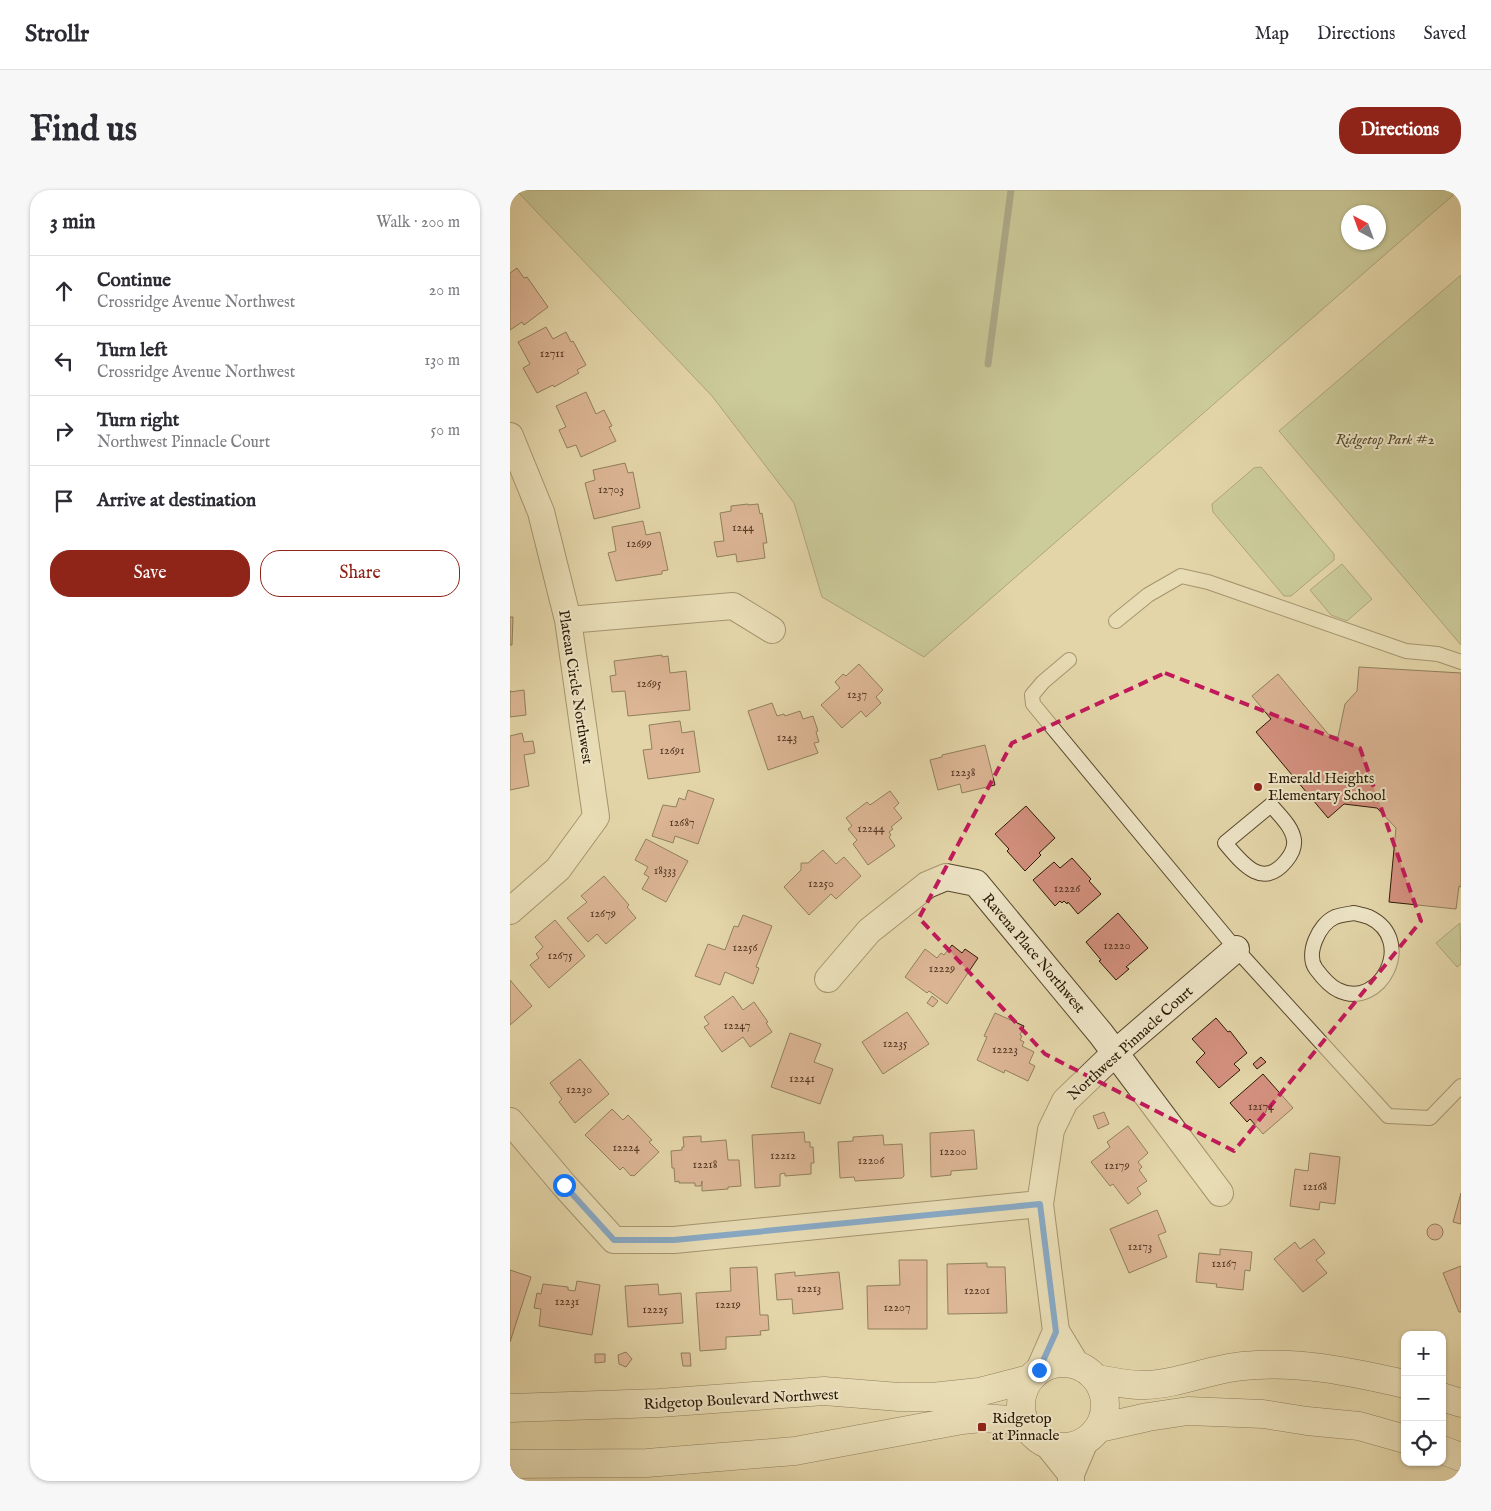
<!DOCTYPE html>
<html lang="en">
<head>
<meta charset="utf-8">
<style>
	body { margin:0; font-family:"IM FELL English",serif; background:#f7f7f7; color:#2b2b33 }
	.controls { position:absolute; right:15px; bottom:15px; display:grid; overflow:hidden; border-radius:10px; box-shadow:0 1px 4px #0004 }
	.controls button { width:45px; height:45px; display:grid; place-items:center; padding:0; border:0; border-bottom:1px solid #e1e1e2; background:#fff; color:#2b2b33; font:25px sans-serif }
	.compass { position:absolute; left:831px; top:15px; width:45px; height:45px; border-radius:50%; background:#fff; box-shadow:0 1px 4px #0004; rotate:319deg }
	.stop { position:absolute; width:15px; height:15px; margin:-11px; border:4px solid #1a73e8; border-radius:50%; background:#fff }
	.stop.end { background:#1a73e8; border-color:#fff; box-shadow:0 1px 5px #0008 }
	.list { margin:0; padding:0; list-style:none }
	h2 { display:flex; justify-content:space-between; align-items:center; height:65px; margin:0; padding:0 20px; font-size:21px }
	h2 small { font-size:16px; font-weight:400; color:#7c7c81 }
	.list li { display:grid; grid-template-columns:32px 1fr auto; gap:15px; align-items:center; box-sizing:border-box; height:70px; padding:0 20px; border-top:1px solid #e1e1e2 }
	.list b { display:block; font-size:19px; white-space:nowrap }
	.list p { margin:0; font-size:16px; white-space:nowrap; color:#7c7c81 }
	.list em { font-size:16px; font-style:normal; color:#7c7c81 }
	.actions { display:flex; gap:10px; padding:15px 20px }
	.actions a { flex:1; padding:11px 0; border:1px solid #8f2418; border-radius:20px; text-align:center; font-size:18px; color:#8f2418 }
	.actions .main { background:#8f2418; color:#fff }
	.icon { flex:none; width:28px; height:28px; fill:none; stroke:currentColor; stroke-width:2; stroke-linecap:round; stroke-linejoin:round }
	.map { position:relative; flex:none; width:951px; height:1291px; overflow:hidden; border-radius:20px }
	header { display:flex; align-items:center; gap:30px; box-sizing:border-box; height:70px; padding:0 25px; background:#fff; border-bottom:1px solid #e1e1e2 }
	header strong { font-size:24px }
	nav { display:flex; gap:28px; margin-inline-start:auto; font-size:18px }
	.intro { display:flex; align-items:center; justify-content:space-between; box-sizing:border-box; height:120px; padding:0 30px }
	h1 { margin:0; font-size:35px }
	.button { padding:12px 22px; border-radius:20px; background:#8f2418; color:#fff; font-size:18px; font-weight:700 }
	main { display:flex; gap:30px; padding:0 30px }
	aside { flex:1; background:#fff; border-radius:20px; box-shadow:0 1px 4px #0004 }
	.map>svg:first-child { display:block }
	.green { fill:#b0be8a; stroke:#6e6c47; fill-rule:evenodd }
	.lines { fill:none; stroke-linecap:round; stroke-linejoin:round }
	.stream { stroke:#6b7966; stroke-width:7 }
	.building { fill:#d3907e; stroke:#2b1904 }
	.lane-casing { stroke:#59482d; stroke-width:16 }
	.street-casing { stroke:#59482d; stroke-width:28 }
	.secondary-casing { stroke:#2b1904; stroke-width:29 }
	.lane { stroke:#ede4c6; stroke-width:14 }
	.street { stroke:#ede4c6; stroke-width:26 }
	.secondary { stroke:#ede4c6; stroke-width:28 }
	.route { stroke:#1a73e8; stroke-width:6 }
	.marked { fill:none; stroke:#c2185b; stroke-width:4; stroke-dasharray:10 6; stroke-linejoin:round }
	.poi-dot { fill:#8f2418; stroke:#ede4c6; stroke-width:2 }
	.labels { text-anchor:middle; stroke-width:4; stroke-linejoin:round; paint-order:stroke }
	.number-label { font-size:12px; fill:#553722 }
	.park-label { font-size:15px; font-style:italic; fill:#534b2c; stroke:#ede4c6 }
	.street-label { font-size:15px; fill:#2b1904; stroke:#ede4c6 }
	.poi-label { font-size:15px; fill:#2b1904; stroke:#ede4c6; text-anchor:start }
</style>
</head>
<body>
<header>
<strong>Strollr</strong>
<nav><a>Map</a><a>Directions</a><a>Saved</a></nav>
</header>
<div class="intro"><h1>Find us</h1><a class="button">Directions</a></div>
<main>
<aside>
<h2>3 min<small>Walk · 200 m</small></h2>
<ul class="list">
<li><svg class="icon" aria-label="ahead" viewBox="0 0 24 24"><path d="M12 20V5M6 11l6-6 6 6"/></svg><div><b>Continue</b><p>Crossridge Avenue Northwest</p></div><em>20 m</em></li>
<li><svg class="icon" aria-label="left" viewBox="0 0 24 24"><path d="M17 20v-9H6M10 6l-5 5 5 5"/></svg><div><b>Turn left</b><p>Crossridge Avenue Northwest</p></div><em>130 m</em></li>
<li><svg class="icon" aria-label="right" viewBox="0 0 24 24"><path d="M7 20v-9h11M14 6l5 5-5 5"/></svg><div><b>Turn right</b><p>Northwest Pinnacle Court</p></div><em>50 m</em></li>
<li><svg class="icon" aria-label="arrive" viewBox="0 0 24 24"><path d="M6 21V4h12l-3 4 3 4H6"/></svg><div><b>Arrive at destination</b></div></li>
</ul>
<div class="actions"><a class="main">Save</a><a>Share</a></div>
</aside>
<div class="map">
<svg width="951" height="1291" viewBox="0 0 951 1291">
	<rect width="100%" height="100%" fill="#e3d5a8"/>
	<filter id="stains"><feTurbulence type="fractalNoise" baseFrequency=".004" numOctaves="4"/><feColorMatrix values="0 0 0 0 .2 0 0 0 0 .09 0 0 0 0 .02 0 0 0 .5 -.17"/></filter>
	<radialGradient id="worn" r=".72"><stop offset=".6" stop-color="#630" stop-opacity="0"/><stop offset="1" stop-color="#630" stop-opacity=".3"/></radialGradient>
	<path class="green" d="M6,0h943l-535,467 -102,-60 -28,-94 -82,-107zM868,22v30h-30v-30z
		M951,85v370l-182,-214z
		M751,277l73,87v6l-43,36h-7l-71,-84 -1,-8 42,-36z
		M832,374l30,35 -25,22 -16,-6 -21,-25z
		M950,733l1,41 -4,3 -21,-24z"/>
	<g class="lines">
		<path class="stream" d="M478,174l23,-174"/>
	</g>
	<path class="building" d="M7,78l7,10 3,-1 21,30 -24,18 -2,-3 -12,8v-57z
		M36,137l7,12 13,-7 5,10 2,-1 13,24 -9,5 2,3 -25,14 -1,-2 -16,8 -14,-25 7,-4 -12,-22z
		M76,202l10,22 8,-4 8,16 -3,1 7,14 -35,16 -5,-12 -9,3 -8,-18 7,-3 -10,-21z
		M115,273l3,10 5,-1 7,36 -46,11 -9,-36 10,-3 -2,-10z
		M238,314v1l10,-1 2,10 2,-1 5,30h-4l2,15 -28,4 -1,-8 -19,3 -3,-15 10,-1 -4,-28 11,-2v-5z
		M133,331l3,14 14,-3 8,38 -6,1v3l-46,7 -8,-28 8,-2 -4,-24z
		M0,427h3l-1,28h-2z
		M152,465v2l6,-1 2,17 16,-2 4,39 -62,6 -3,-25 -13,1 -2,-16 6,-1 -2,-14z
		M349,474l24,26 -7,7 5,6 -15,14 -5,-6 -19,17 -21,-23 19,-17 -5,-6 8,-8 3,2z
		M849,477l102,6v214l-2,-1 -3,23 -67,-7 7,-74 -19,-20 -33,-4 -16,14 -72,-86 15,-13 -19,-23 26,-22 51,61 9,2 7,-33 12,-13z
		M0,500v2l14,-2 2,25 -16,2z
		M262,513l5,13 7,-2 1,2 15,-5 3,8 10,-3 5,15 -2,1 3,10 -5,1 4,10 -50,17 -20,-59z
		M170,531l2,12 12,-2 6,41 -52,7 -5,-29 9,-1 -3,-24z
		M12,543l2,9 9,-1 2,12 -11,2 5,31 -19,4v-54z
		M475,555l10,40 -33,8 -2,-9 -22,6 -8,-30 12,-3v-2z
		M178,600l26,9 -16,45 -23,-8 -2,7 -21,-7 11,-31 13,2 3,-9 6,2z
		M380,601l9,12 -5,5 8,10 -11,9 2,2 -4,3 2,3 -2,2 6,9 -27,19 -15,-21 4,-4 -9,-11 4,-3 -6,-8 21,-16 3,3z
		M516,616l29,32 -16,15 2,2 -16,16 -18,-20 2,-2 -14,-15z
		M136,649l42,22 -22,41 -24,-13 7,-12 -5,-3 4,-7 -13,-7z
		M313,660l13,14 8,-7 17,19 -25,23 -5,-5 -22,21 -25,-28 17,-17v-7h7z
		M562,668l19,21 -2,2 12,13 -23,20 -10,-12 -1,2 -3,-3 -2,2 -2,-2 -5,5 -22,-26 21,-18 6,6z
		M94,686l25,29 -2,2 9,11 -30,26 -9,-10 -9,8 -21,-24 20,-16 -6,-6z
		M608,723l30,35 -22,19 3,2 -13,11 -17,-19 2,-1 -15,-18z
		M233,725l29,11 -16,41 3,1 -6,16 -28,-12 -5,13 -25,-9 13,-32 17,6 9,-24 4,1z
		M45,730l30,36 -36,32 -19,-23 9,-7 -3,-4 7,-7 -8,-10z
		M442,755l10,8 3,-4 13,9 -31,46 -18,-13 -2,2 -22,-16 20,-28 12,9 4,-5 3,2z
		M0,790l22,26 -22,19z
		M223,806l10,14 11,-8 14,20 -2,1 6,9 -22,15 -7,-10 -21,15 -18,-25 5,-3 -5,-7z
		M422,806l6,5 -5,6 -6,-4z
		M397,822l22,32 -46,30 -21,-32z
		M485,823l29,13 -4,9 2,1 -2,4 4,2 -2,4 12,6 -5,11 6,3 -7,15 -23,-11 -1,3 -27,-13 10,-23 -3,-1z
		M706,828l12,14 2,-1 17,22 -13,11 6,6 -21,18 -23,-26 9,-9 -13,-14z
		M280,843l31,11 -7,18 19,7 -13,35 -49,-17z
		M751,867l5,5 -9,7 -4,-5z
		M70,869l29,35 -34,29 -16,-21 3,-3 -12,-16z
		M753,884l30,34 -30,26 -13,-15 -3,3 -17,-19z
		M102,919l11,11 5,-5 24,25 -3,2 10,10 -25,24 -2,-1 -1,1 -8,-9 -3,3 -35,-35z
		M594,922l5,12 -11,5 -5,-13z
		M618,936l20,27 -10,9 4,5 -3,3 8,11 -10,7 4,6 -13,10 -15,-20 -3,2 -19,-24 19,-15 -3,-5z
		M464,940l3,39 -26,2v4l-20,2 -1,-44z
		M294,942l1,10h5v5h3l1,16h-3v11l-26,2v-3l-5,1v12l-25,2 -3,-53z
		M373,945l1,10 18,-1 2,32 -2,2 -47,3 -1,-4 -14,1 -2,-36 15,-1v-4z
		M191,946v6l25,-2 2,20h11l2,26 -13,1v2l-26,2v-10l-1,5h-6v-3h-16v-2l-4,1 -1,-14h-2l-1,-17 11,-1v-3h2l-1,-10z
		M800,963l30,4 -5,47 -15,-2 -1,8 -29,-4 5,-37 13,2z
		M951,1003v31l-8,-2z
		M647,1020l9,22 -8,3 9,22 -38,16 -19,-44z
		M917 1042a8 8 0 1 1 16 0a8 8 0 1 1-16 0Z
		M804,1049l11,14 -9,7 11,13 -24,19 -29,-33 21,-17 5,7z
		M710,1059l32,3 -2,19 -5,-1 -2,20 -27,-3 1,-3 -21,-2 3,-29 21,2z
		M389,1070h28v69h-59l-1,-43 33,-1z
		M477,1073v4h18l2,46 -59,1 -1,-50z
		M951,1076v46h-2l-16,-39z
		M247,1077l3,48h8l1,15 -9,1 1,4 -35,2v12l-26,2 -4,-58 35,-2 -1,-23z
		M0,1080l21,7 -21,65z
		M285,1082v4l44,-4 4,37 -50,5 -1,-15 -15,1 -2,-26z
		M67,1091l23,4 -8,50 -53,-9 2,-17 -7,-1 3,-15 4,1 2,-10 25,3v3l7,1z
		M148,1094l1,11 22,-2 2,30 -55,4 -3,-41z
		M116,1162l6,7 -6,8 -7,-3 -1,-9z
		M171,1163h9l1,13h-8z
		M85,1164h10v8l-10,1z"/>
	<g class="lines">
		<g class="lane-casing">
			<path id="lane" d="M606,431l32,-26 33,-19 27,6 198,69 32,3 23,8
				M559,470l-26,22 -11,13 1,9 203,245 152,167 42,2 31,-32
				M761,615c8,10 21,21 23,35 1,8 -3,15 -8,21 -24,29 -44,2 -61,-18z
				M844,723c4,1 10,2 15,4 48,23 11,94 -31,73 -9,-4 -16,-13 -22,-21 -11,-15 3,-45 19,-52 5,-2 13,-3 19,-4z"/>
		</g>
		<g class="street-casing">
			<path id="street" d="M0,246l31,76 27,108 28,197 -38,52 -48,42
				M58,430l165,-14 39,24
				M318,789l41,-48 58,-46 19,-8 30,6 125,151 119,159
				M0,931l54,64 50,55h60l366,-36
				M566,1174l-20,-33 -16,-127 11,-74 14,-29 50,-48 121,-104
				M529,1180l17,-39
				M537,1254l24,30
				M561,1291v-7l14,-33"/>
		</g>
		<g class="secondary-casing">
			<path id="secondary" d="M511 1215a42 42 0 1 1 84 0a42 42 0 1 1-84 0Z
				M587,1189c15,2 33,7 49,6 33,-1 64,-16 97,-19 54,-6 109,6 162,18
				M932,1207l19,6
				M0,1218l149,-5 165,-12 75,6h33l47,-5 50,-13
				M589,1238l49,-11 40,-6 75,3 44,7 52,5 46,13
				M932,1260l19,7
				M0,1274l137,-1 148,-12 167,-31 20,-2 42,3"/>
		</g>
		<use href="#lane" class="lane"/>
		<use href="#street" class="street"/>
		<use href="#secondary" class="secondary"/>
	</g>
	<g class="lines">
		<path class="route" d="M54,995l50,55h60l366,-36 16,128 -17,38"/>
	</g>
	<path d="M0 0H951V1291H0ZM655,483l195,75 61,173 -187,230 -189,-97 -126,-136 93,-175z" fill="#e3d5a8" fill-opacity=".55" fill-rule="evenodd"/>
	<path class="marked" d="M655,483l195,75 61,173 -187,230 -189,-97 -126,-136 93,-175z"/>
	<g class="poi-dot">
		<circle cx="748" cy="597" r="5"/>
		<rect x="467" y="1232" width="10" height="10" rx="2.5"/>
	</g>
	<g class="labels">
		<g class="number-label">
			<text x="42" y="167">12711</text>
			<text x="101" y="303">12703</text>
			<text x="233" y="341">1244</text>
			<text x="129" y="357">12699</text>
			<text x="139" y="497">12695</text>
			<text x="347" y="508">1237</text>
			<text x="277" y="551">1243</text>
			<text x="162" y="564">12691</text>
			<text x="453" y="586">12238</text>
			<text x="172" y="636">12687</text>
			<text x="361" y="642">12244</text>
			<text x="155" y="684">18333</text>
			<text x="311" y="697">12250</text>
			<text x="557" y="702">12226</text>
			<text x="93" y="727">12679</text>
			<text x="607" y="759">12220</text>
			<text x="235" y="761">12256</text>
			<text x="50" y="769">12675</text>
			<text x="432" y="782">12229</text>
			<text x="227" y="839">12247</text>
			<text x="385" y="857">12235</text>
			<text x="495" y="863">12223</text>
			<text x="292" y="892">12241</text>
			<text x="69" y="903">12230</text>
			<text x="751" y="920">12174</text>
			<text x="116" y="961">12224</text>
			<text x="443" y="965">12200</text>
			<text x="273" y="969">12212</text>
			<text x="361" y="974">12206</text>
			<text x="195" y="978">12218</text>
			<text x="607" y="979">12179</text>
			<text x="805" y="1000">12168</text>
			<text x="630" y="1060">12173</text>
			<text x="714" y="1077">12167</text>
			<text x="299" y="1102">12213</text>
			<text x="467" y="1104">12201</text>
			<text x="57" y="1115">12231</text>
			<text x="218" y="1118">12219</text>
			<text x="387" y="1121">12207</text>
			<text x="145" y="1123">12225</text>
		</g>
		<g class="park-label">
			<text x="875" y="254">Ridgetop Park #2</text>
		</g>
		<g class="street-label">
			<text transform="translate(66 497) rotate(81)" y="5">Plateau Circle Northwest</text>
			<text transform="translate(524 763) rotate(50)" y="5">Ravena Place Northwest</text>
			<text transform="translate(620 853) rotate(-42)" y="5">Northwest Pinnacle Court</text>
			<text transform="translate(231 1209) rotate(-3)" y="5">Ridgetop Boulevard Northwest</text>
		</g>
		<g class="poi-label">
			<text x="758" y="593">Emerald Heights<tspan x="758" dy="17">Elementary School</tspan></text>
			<text x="482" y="1233">Ridgetop<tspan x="482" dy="17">at Pinnacle</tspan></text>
		</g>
	</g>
	<rect width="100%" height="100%" filter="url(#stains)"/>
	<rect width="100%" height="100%" fill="url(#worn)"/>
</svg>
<div class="controls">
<button>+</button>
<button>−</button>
<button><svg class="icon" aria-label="locate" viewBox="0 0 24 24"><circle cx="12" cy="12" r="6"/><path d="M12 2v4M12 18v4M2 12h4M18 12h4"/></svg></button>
</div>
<svg class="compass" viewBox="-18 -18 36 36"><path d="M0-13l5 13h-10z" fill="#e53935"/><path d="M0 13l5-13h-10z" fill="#7c7c81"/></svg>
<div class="stop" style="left:54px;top:995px"></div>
<div class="stop end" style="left:529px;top:1180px"></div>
</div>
</main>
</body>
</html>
